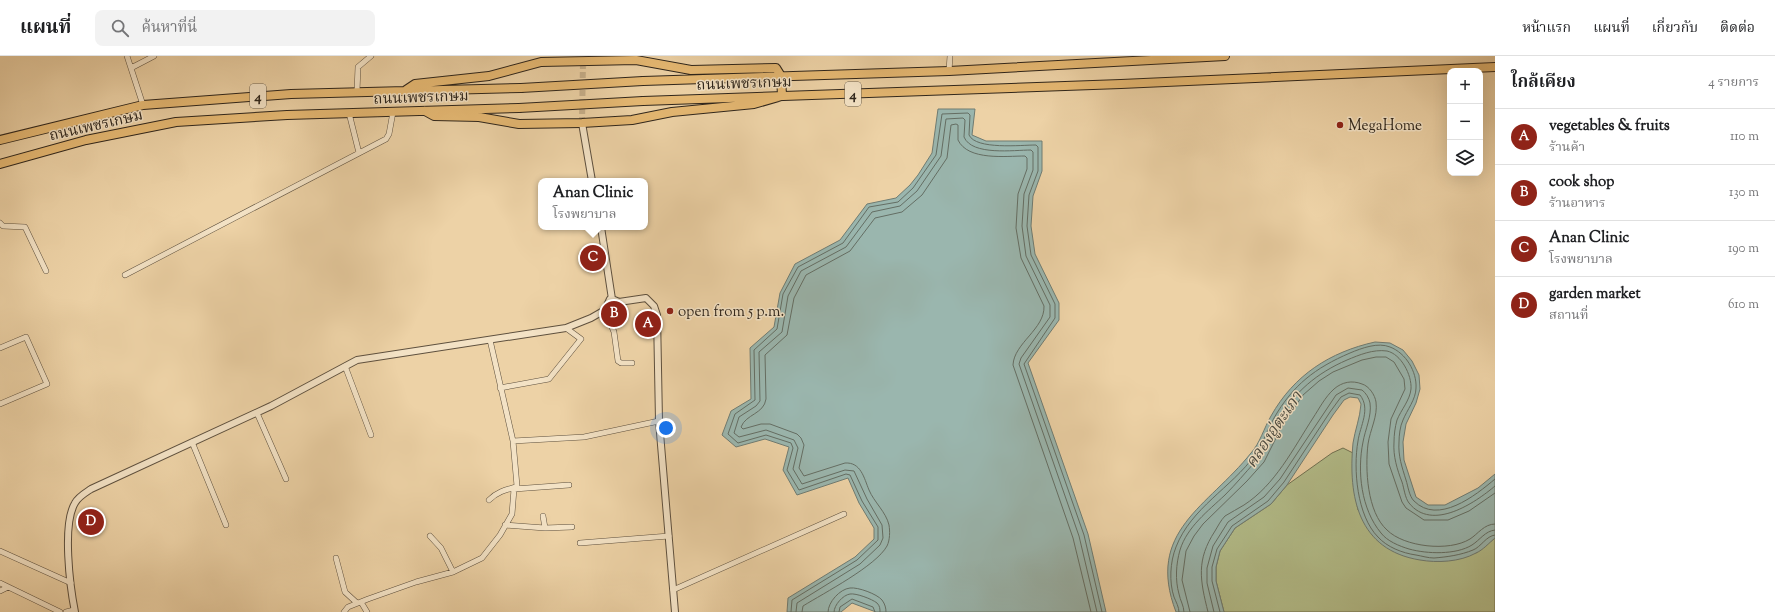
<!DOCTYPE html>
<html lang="th">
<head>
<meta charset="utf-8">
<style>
	body { margin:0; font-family:"Sorts Mill Goudy","Noto Serif Thai",serif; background:#f2f2f2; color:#202124 }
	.controls { position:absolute; right:12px; top:12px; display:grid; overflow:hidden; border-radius:8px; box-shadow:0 4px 16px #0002 }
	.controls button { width:36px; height:36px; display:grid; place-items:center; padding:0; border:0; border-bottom:1px solid #e0e0e0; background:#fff; color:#202124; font:20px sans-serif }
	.you { position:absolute; left:666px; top:372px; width:14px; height:14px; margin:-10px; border:3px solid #fff; border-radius:50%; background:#1a73e8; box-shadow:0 0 0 6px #1a73e833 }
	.badge { display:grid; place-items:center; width:26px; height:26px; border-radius:50%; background:#8f2418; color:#fff; font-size:13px; font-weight:700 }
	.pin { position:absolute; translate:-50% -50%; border:2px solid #fff; box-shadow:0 1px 4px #0006 }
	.popup { position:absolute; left:538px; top:122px; width:110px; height:52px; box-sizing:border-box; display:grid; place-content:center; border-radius:8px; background:#fff; filter:drop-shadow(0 1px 3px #0005); font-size:13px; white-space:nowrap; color:#757577 }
	.popup b { font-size:15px; color:#202124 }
	.popup::after { content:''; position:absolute; left:50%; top:100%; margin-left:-8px; border:8px solid transparent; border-top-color:#fff }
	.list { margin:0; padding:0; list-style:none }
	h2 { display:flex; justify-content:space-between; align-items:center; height:52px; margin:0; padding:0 16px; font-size:17px }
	h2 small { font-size:13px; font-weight:400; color:#757577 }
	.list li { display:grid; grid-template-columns:26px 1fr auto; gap:12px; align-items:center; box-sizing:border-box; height:56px; padding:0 16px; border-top:1px solid #e0e0e0 }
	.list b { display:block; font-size:15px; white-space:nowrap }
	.list p { margin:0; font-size:13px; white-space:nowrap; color:#757577 }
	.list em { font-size:13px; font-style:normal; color:#757577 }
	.icon { flex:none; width:22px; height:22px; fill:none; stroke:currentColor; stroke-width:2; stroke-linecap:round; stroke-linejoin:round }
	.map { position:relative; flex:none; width:1495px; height:556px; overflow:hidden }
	header { display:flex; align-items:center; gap:24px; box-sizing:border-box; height:56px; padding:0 20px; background:#fff; border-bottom:1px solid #e0e0e0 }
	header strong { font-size:19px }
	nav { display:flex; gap:22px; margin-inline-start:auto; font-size:14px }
	.search { width:280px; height:36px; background:#f2f2f2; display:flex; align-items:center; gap:10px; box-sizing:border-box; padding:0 14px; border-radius:8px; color:#757577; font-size:15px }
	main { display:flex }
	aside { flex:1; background:#fff }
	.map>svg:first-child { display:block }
	.green { fill:#b3bd8a; stroke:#707152 }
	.water { fill:#9ab6ae; stroke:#6f7c73 }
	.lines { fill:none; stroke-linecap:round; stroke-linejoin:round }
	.shore { stroke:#646e64; stroke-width:1 }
	.tertiary-tunnel { stroke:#c7af8a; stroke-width:6; stroke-dasharray:6 3; stroke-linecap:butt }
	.minor-casing { stroke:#5e503e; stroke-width:6 }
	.tertiary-casing { stroke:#5e503e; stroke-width:8 }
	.trunk-casing { stroke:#2e251b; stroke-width:10 }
	.minor { stroke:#f3e2c5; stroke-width:5 }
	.tertiary { stroke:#f3e2c5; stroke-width:6 }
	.trunk { stroke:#e6b973; stroke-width:8 }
	.trunk-bridge-casing { stroke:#2e251b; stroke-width:10; stroke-linecap:butt }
	.trunk-bridge { stroke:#e6b973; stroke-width:8 }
	.poi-dot { fill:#8f2418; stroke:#f3e2c5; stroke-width:1.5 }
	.labels { text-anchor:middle; stroke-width:3; stroke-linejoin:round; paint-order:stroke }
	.shield { fill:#f3e2c5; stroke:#695e4e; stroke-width:1 }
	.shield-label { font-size:14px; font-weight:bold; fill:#2e251b }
	.street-label { font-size:15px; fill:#2e251b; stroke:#f3e2c5 }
	.poi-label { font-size:15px; fill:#2e251b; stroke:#f3e2c5; text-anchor:start }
	.water-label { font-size:16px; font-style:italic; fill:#494940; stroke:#f3e2c5 }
</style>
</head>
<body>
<header>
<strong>แผนที่</strong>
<div class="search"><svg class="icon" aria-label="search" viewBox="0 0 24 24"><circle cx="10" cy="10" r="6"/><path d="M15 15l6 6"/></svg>ค้นหาที่นี่</div>
<nav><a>หน้าแรก</a><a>แผนที่</a><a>เกี่ยวกับ</a><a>ติดต่อ</a></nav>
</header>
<main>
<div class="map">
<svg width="1495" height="556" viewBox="0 0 1495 556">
	<rect width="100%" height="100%" fill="#edd2a6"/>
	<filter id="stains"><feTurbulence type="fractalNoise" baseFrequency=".005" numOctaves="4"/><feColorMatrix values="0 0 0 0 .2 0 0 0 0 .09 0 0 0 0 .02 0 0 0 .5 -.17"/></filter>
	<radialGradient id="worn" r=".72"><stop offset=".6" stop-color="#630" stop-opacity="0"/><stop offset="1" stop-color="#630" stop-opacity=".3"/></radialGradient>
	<path class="green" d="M1343,392l10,5 1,36 4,21 118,43 19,-15v74h-271l-8,-31v-14l4,-16 15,-23 36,-24 16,-19 45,-32z"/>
	<path class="water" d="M938,53h37l-3,26 14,6h56v30l-9,25 -2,30 4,28 24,49v17l-31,43 60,171 18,78h-230l-24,-9 -11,9h-54l1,-14 67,-41 19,-18v-11l-15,-25 -11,-25 -51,17 -14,-25 6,-23 -24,-8 -29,8 -14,-12 9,-24 20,-12 -1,-51 24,-21 6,-34 15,-29 45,-24 27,-36 29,-6 14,-13 8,-10 14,-22z
		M1375,286l15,1 13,7 9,11 7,14 1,14 -4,14 -10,21 -3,18 1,18 12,37 12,8h17l33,-17 17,-14v64c-6,5 -12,12 -19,15 -16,9 -39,10 -56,7 -62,-10 -72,-63 -67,-117 2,-13 7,-25 8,-39l-3,-6 -8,-1 -6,3 -11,15 -46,70 -16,19 -36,24 -15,23 -4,16v14l8,31h-48c-31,-81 32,-105 75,-159 9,-10 13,-25 20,-37 23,-41 59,-64 104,-74z"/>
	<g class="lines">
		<path class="shore" d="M791,556l1,-12 65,-40 21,-20v-13l-16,-26 -12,-26 -4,-1 -47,16 -12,-20 6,-22 -2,-5 -25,-8 -28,8 -10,-9 7,-20 20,-14 -1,-50 23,-21 6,-35 15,-27 45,-24 26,-36 29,-5 15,-14 23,-33 6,-41 26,-1 2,2 -1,20c7,15 52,10 67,10l2,2v24l-9,24 -2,31 4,29 24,49v14l-31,46 60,171 18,77
			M796,556l1,-9 63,-39 20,-19 3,-7 -1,-13 -15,-26 -13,-28 -9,-1 -43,14 -9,-15 5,-21 -4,-8 -28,-10 -27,7 -5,-4 5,-16 17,-11 4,-5 -1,-49 23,-20 6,-36 13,-25 45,-24 26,-35 28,-6 17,-15 24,-35 5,-37 17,-1 2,2 -1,17c8,19 50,13 67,13l2,2v18l-9,24 -2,32 4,30 24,49v12l-29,41 -2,6 60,172 18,76
			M802,556l1,-6c21,-13 73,-40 84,-60 3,-6 3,-15 2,-21 -3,-13 -15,-23 -20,-35 -5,-12 -8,-28 -24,-27l-41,13 -5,-8 5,-23 -3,-7 -4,-4 -27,-10h-9l-18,5 -2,-2c5,-13 23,-13 25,-28l-1,-44 22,-20 7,-37 12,-23 44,-24 25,-33 27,-6 20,-17 25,-37 4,-33 5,-1 2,1v15c10,21 48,16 67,16l2,2v11l-9,25 -2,34 5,30 23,48c1,23 -30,37 -31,59l60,173 18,74
			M828,556c0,-10 12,-23 22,-24 8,-1 27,6 32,12 3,4 4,8 4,12
			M834,556c0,-7 9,-17 16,-18 6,-1 22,5 27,9 3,3 3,6 3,9
			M839,556l1,-5 12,-8 21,8 2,5
			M1179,556c0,-5 -3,-10 -5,-15 -5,-15 -4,-35 2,-50 15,-39 55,-59 79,-92 8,-11 12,-25 19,-37 19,-33 41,-50 76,-65 12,-5 28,-11 40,-6 16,6 27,25 26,41 0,11 -9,22 -13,32 -3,6 -4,16 -4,22 -1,14 3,25 7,38 2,6 3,16 8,21 24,24 61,-5 81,-22
			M1184,556c0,-6 -4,-12 -5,-18 -4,-14 -3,-30 1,-44 7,-23 28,-39 45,-55 11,-11 20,-22 30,-33 11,-11 16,-27 23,-41 16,-29 39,-48 69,-61 12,-5 26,-11 40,-9 14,3 25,24 24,38 -1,11 -10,21 -14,31 -2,7 -3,15 -3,22 -1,14 3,27 8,40 2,6 3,16 7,21 23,29 66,0 86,-17
			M1190,556l-8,-32 4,-29 8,-15 9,-12 44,-43 17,-19 19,-38 20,-29 16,-14 14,-9 29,-12 14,-3h10l8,5 10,17 1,10 -14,30 -3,23 1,22 13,38 4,6 18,12h24l21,-9 26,-18
			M1208,556c-8,-32 -12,-52 7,-81 3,-5 6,-11 10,-15 6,-4 13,-7 19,-11 31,-20 49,-56 69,-87 6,-9 12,-21 21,-29 8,-7 18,-9 28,-5 7,2 13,11 14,18 2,14 -6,28 -8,42 -3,25 -1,68 19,86 17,17 62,22 83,9 8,-5 14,-15 25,-15
			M1214,556l-7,-29v-15l6,-22 15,-24 36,-25 16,-18 56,-84 12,-7 14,2c4,3 7,8 8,13 2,13 -5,27 -7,39 -6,29 -2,67 18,91 6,8 18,13 28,16 18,5 47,6 63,-4 8,-5 13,-14 23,-15
			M1220,556l-8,-31v-14l5,-18 15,-23 36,-25 16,-19 46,-70 11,-15 8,-4 11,2c11,14 0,31 -2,46 -5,28 -1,75 20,96 9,10 24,16 38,18 6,1 12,3 18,3 13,-1 27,-3 39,-8 8,-3 13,-14 22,-15"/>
		<path class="tertiary-tunnel" d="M582,67l1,-63"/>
		<g class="minor-casing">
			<path id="minor" d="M127,0l16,49
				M131,12l23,-12
				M949,15l1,-15
				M357,35l1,-24 13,-11
				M349,57l10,40
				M0,167l3,3 22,1 21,44
				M125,219l261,-136 3,-5 4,-22
				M605,254l9,22 4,29 3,2h11
				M0,292l26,-11 21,47 -47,20
				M345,310l26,69
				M500,332l49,-9 32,-40 -15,-11
				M257,357l29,66
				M513,385l71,-4 75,-16
				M192,386l34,83
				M514,433l55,-4
				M489,444c8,-8 16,-10 27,-13
				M543,460l2,12
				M505,469l40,3 27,-1
				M430,480l11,12 12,24
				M580,487l89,-7
				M0,495l71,32
				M336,502l9,34 12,11
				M0,527l60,29
				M673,534l171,-76
				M0,535l8,-4
				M361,546l6,10
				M66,556l8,-2
				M344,556l4,-5 20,-8 48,-17 37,-10 29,-14 18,-23 12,-21 2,-25 3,-3 -4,-45 -23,-101"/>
		</g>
		<g class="tertiary-casing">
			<path id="tertiary" d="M582,67l10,58
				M601,171l11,72 7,3 27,-4 8,8 3,9 2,106 16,191
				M75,556c-5,-25 -13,-88 0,-109 3,-6 10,-10 16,-14l180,-83 86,-46 209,-32 25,-10 14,-8 5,-11"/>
		</g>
		<g class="trunk-casing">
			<path id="trunk" d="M643,25l306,-10 276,-15
				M406,34l9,-6 74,-8 52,-14 95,-2 55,10 85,-2 5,8 1,20 -28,8 -82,8 -40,8 -50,3 -63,1 -40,-7 -45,-1 -9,-5
				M643,45l478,-17 374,-17
				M0,84l143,-35 148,-11 230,-6
				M0,108l86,-24 90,-18 111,-7 232,-7"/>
		</g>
		<use href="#minor" class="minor"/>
		<use href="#tertiary" class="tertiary"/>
		<use href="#trunk" class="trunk"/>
		<g class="trunk-bridge-casing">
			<path id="trunk-bridge" d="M521,32l122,-7
				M519,52l124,-7"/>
		</g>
		<use href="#trunk-bridge" class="trunk-bridge"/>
	</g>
	<g class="poi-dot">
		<circle cx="1340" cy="69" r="4"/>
		<circle cx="670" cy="255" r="4"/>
	</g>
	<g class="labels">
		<g class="shield">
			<rect x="845" y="26" width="16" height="24" rx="3"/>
			<rect x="250" y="28" width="16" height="24" rx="3"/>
		</g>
		<g class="shield-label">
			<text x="853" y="43">4</text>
			<text x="258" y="45">4</text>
		</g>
		<g class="street-label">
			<text transform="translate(744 27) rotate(-2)" y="5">ถนนเพชรเกษม</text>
			<text transform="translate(421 41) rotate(-2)" y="5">ถนนเพชรเกษม</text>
			<text transform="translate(96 69) rotate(-13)" y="5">ถนนเพชรเกษม</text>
		</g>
		<g class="poi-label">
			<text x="1348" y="74">MegaHome</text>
			<text x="678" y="260">open from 5 p.m.</text>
		</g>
		<g class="water-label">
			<text transform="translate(1273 373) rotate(-56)" y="6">คลองอู่ตะเภา</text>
		</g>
	</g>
	<rect width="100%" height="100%" filter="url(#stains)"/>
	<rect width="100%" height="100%" fill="url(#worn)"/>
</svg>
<div class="controls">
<button>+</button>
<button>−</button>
<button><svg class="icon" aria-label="layers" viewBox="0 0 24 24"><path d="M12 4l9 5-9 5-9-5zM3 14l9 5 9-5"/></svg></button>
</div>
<div class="you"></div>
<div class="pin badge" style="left:648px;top:268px">A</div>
<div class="pin badge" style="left:614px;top:258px">B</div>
<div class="pin badge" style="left:593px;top:202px">C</div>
<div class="popup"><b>Anan Clinic</b>โรงพยาบาล</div>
<div class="pin badge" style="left:91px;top:466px">D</div>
</div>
<aside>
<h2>ใกล้เคียง<small>4 รายการ</small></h2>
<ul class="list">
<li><span class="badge">A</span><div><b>vegetables &amp; fruits</b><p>ร้านค้า</p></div><em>110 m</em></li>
<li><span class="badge">B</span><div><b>cook shop</b><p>ร้านอาหาร</p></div><em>130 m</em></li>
<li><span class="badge">C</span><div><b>Anan Clinic</b><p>โรงพยาบาล</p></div><em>190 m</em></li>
<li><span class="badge">D</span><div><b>garden market</b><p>สถานที่</p></div><em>610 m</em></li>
</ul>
</aside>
</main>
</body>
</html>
